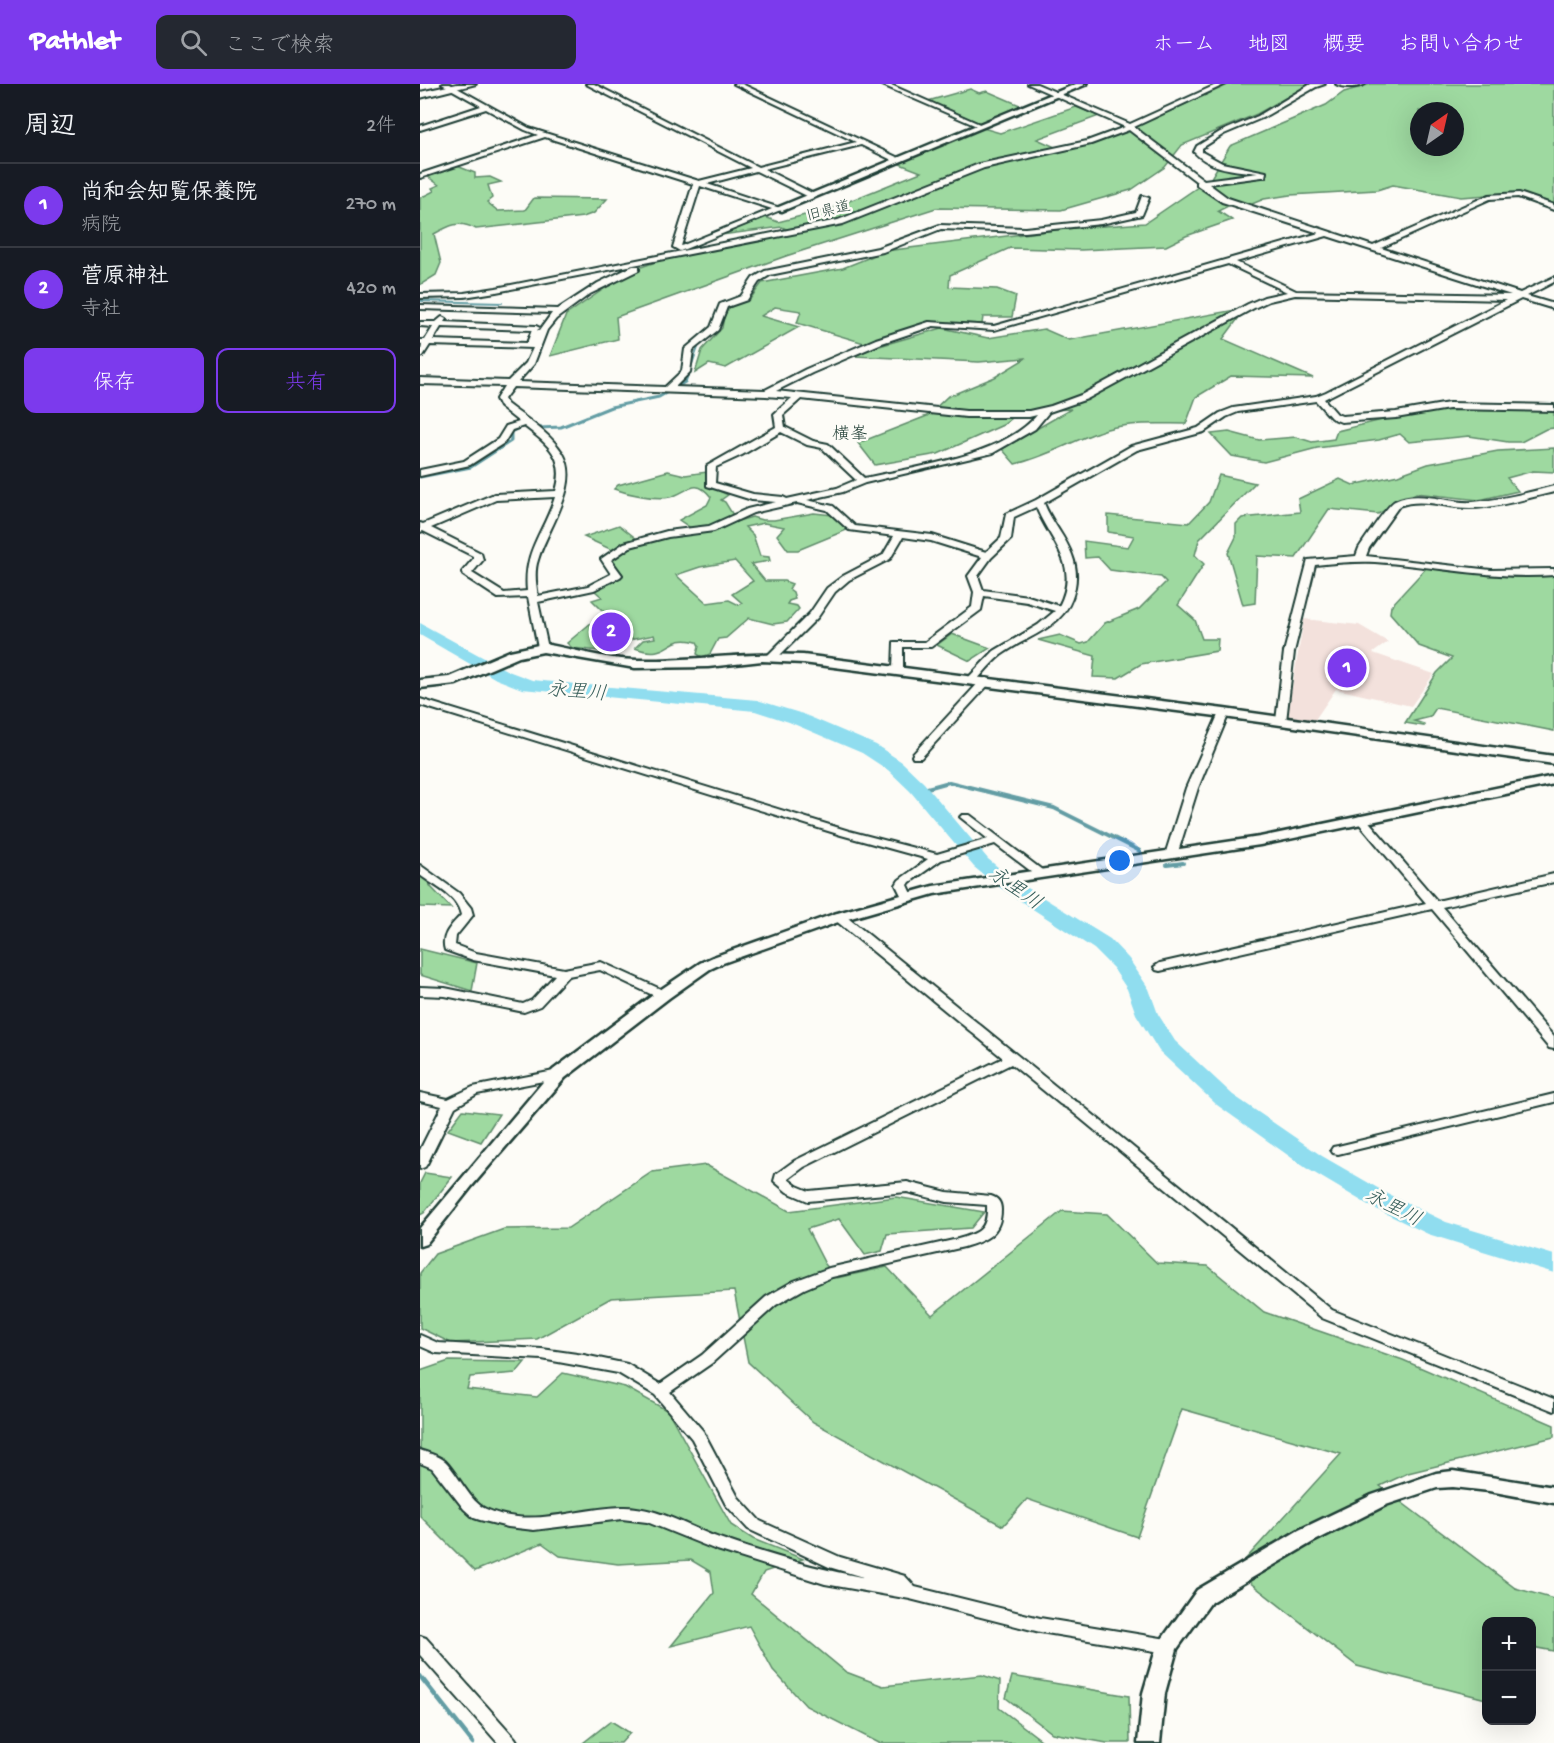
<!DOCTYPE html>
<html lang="ja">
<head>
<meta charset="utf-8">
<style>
	body { margin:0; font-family:"Gochi Hand","Klee One",sans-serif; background:#242831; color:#f1f3f6 }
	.controls { position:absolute; right:18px; bottom:18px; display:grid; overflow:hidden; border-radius:12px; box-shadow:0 6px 24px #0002 }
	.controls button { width:54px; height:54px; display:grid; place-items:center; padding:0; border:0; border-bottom:2px solid #363941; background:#171b24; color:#f1f3f6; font:30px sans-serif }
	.compass { position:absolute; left:990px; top:18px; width:54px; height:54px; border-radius:50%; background:#171b24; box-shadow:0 6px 24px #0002; rotate:34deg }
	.you { position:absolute; left:700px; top:777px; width:21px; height:21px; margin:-15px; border:4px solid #fff; border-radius:50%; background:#1a73e8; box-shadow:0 0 0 9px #1a73e833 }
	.badge { display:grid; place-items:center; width:39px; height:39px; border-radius:50%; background:#7c3aed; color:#fff; font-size:20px; font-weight:700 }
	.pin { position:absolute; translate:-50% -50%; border:3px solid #fff; box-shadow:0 2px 6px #0006 }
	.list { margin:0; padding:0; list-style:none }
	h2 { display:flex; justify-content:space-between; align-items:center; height:78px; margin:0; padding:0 24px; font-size:26px }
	h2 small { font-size:20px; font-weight:400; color:#9ea1a6 }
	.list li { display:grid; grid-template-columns:39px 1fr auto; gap:18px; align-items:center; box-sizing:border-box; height:84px; padding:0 24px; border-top:2px solid #363941 }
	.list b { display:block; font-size:22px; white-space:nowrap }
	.list p { margin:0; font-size:20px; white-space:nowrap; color:#9ea1a6 }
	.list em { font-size:20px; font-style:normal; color:#9ea1a6 }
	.actions { display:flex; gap:12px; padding:18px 24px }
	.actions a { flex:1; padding:14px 0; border:2px solid #7c3aed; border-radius:12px; text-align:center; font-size:21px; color:#7c3aed }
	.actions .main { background:#7c3aed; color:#fff }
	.icon { flex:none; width:33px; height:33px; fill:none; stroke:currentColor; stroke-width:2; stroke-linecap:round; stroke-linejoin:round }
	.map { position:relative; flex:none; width:1134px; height:1659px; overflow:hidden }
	header { display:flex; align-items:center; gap:36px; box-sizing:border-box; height:84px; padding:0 30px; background:#7c3aed; color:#fff }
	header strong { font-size:28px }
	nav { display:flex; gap:33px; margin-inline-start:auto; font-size:21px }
	.search { width:420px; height:54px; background:#242831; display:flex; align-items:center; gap:15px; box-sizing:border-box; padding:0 21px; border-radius:12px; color:#9ea1a6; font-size:22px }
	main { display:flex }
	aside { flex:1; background:#171b24 }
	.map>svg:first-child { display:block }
	.built { fill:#f3e1dc }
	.green { fill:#9ed9a0; stroke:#5e8b6a; stroke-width:1.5; fill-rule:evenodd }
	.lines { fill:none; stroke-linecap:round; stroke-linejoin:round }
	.stream-far3 { stroke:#639da4; stroke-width:2 }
	.stream-far2 { stroke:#639da4; stroke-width:3 }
	.stream-far1 { stroke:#639da4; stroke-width:4 }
	.stream { stroke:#639da4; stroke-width:4.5 }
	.river { fill:#90ddef; fill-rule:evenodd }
	.minor-casing { stroke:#1f3d34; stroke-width:4 }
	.tertiary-casing { stroke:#1f3d34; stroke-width:5 }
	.primary-casing { stroke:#1f3d34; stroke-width:4 }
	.minor { fill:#fdfcf7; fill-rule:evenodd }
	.tertiary { fill:#fdfcf7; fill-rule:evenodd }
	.primary { fill:#fdfcf7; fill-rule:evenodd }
	.labels { text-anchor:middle; stroke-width:5; stroke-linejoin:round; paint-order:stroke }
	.far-street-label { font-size:15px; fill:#1f3d34; stroke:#fdfcf7 }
	.far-quarter-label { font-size:18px; fill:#1f3d34; stroke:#fdfcf7 }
	.water-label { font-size:20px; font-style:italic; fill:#365d59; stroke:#fdfcf7 }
</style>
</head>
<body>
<header>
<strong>Pathlet</strong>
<div class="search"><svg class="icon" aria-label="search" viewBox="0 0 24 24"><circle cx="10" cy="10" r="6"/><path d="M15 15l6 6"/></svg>ここで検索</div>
<nav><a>ホーム</a><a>地図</a><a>概要</a><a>お問い合わせ</a></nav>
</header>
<main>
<aside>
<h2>周辺<small>2件</small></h2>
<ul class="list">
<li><span class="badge">1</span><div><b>尚和会知覧保養院</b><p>病院</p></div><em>270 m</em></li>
<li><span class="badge">2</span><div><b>菅原神社</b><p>寺社</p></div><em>420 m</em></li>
</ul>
<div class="actions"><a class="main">保存</a><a>共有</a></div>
</aside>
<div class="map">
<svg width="1134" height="1659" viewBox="0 0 1134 1659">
	<rect width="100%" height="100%" fill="#fdfcf7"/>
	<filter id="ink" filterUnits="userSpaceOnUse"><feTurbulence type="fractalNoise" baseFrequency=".0167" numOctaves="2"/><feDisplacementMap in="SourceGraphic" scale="12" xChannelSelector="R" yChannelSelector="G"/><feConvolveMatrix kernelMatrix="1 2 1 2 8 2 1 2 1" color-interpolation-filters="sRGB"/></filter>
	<g filter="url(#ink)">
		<path class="built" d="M884,535l55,6 29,17 -15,11 61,21 -23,32 -75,-17 -22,32 -27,-4z"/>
		<path class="green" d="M810,0h80l-53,30 -75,31 -17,22 -34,23 -70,20 -125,-2 -150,48 -170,61 2,22 -68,17 16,-41 64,-44 31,-11 134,-27 -13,-6 -61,8 44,-18 13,5 54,-14 89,-36 -24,-9 86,-35 17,5 76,-26 23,9 -62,23 27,12 48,-14z
			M951,0h183v123l-39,-14 -54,4 -68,-12 -16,5 -87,5 -26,4 -12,5 -22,1 -12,6 14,9 -46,16 -20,10 -85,4 -71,-2 -60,27 -1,12 48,2 19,7 -4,21h-29l-1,7 -52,-2 -66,21 -67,-20 4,-12 -26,-4 -14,9 38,11 -73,41 -17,-4 -14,9 7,-23 20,-22 2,-12 7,-11 19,-6 12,-16 81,-15 42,-17 179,-22 81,-6 66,-45 19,-32 96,-41 18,-13zM999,27h36v36h-36z
			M550,5l9,4 8,-2 35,15 -43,17 -51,-22z
			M37,82l18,7v5l15,-1 11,5 -13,3 4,13 -5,4 11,9 27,-1 9,-12 73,1 -13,14 -11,4 -107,12c-17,-9 -26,-4 -42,5l7,29 -5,12 -16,10v-87l14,-7 -2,-3 7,-3 -12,-9z
			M826,224l-23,31 90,39 -82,-2 -35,21 -10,27c-26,0 -54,-2 -79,5 -32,10 -60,28 -92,35l-13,-15 69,-40 -51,3 -17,13 -65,29 -63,11 -17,-22 69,-27 20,-19 48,-20 31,-19 -47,4 -125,-6 22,-9 66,-19 46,10 56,-9 25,11z
			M1035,324l99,3v17l-8,1 -25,13h-13l-39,-6 -60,6 -9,-8 -21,6 -62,8 -53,14 -32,-6 -21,-22 18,-2 30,8 37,-3 16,5 22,-3 3,-8 49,-12z
			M1134,364v24l-21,-1 -26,7 11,13 -39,9 -63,-7 -38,21 -49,-5 -33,49 -39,-2 -2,47 -12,2 -15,-52 8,-16v-13l6,-6 58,-6 -2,-13 42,-20 13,6 45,-10 30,-11 70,-13z
			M248,387l17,4 22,-3 6,16 15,7 -7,5 4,2 8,13 -9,6 4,3 24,-7 10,3h12l40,-7 19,2 16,14 -51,21h-10l-11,-15 7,-8 -20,-4 -19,4 8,8 7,21 9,1 1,4 -19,3 14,17h19l8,3 -3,5 4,3 2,7 -6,2 -2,3 10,2 2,3 -12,13 -14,2 -24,-6 -23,20 -8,1 -8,15 -8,3 -5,-3 2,-8 -2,-4c-32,-9 -26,19 -62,6l8,-8 12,-2 -1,-3 -25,5 -19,12 -38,-4 -5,-5 37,-31 -12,-12 10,-3 -8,-7 28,-17 -13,-14 10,-6 -35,-16 35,-12 18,14 31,-4 24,-6 -13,-9 28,-15 4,-8c-16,-21 -24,-4 -41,0 -15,3 -42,-3 -56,-8l4,-4zM315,477l18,20 -21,13 10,9 -3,2 -10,-5 -22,3 -31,-28 24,-8z
			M799,391l36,8 -56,57 -4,15 9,9 -26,41 17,15 7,19h16l-1,12 -76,13 -23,14 -25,-1 2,-21 -57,-16 22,-5 21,9 7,-2 17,-19 34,-14 27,-27 -5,-5 -51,-7 -12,-13 -13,1 -1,-17 44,6 6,-11 -26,-4v-17l81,8 20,-21z
			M1008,482l87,11 39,-2v156l-118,-23 -6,9 -16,4 10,3v2l-19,-3 32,-50 15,-15 -33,-12 -29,-33 1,-7z
			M532,550l38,14 -20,13 -33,-16z
			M0,786l11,17 20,21 -31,-1z
			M0,865l57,14 -5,28 -52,-16z
			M43,1026l36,4 -18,28 -33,-12z
			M286,1081l83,46 107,-14 88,15 -13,16 -84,6 -5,17 -17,4 -26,-36 -32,10 18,35 12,14 50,-11 45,48 130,-104 45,3 50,49 51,3 56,46 139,48 151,65v12l-146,36 -28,13 135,102 39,11v52l-22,-4v-25h-46v77l-129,-33 -122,-95 106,-117 -159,-45 -45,128 -110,-38 -24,27 -190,-104 -65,-60 -14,-71 -123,7 -74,41 -86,4 -31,-15v-55l15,-19 69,-25 64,-1 84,-56z
			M5,1089l27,4 -28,36 -4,2v-32z
			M29,1277l76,1 -9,11 -46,4 -3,12 70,8 26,-24 62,14 43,24 63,114 22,14 50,20 -39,13 -13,22 95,78 37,14 99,-11 18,6 -1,27 46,35h-166l-73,-37 -33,-36 -24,-44 -78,20 43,-53 -3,-21 -20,-12 -73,4 -58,-8 -18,-13 -67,28 -55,-55v-145z
			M592,1592l117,20 1,47h-23l-55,-10 -46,-35z
			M191,1637l19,12 -9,10h-38z"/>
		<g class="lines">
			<path class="stream-far3" d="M0,217l82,2
				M272,280l8,-22"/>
			<path class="stream-far2" d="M119,344l22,-1 50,-20 48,-10 26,-15 7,-20
				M0,393l51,-10 40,-26v-9l8,-4"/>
			<path class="stream-far1" d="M500,706l29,-8 105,26 86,43
				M747,781l16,-2"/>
			<path class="stream" d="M0,1592l53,67"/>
			<path class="river" d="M0,539l88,48 24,9 225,20 46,14 73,31 26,17 22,21 64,76 22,18 100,62 19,20 20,30 9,25 17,27 58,54 89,61 66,38 58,28 108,33v18l-126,-39 -58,-28 -64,-38 -89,-63 -58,-54 -23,-37 -9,-25 -14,-21 -19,-19 -98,-64 -22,-18 -64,-76 -22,-21 -26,-17 -73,-31 -34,-11 -233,-22 -26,-10 -76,-44z"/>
			<g class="minor-casing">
				<path id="minor" d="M22,0h8l79,44 170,53 52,-13 -165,-84h8l164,83 98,-25 -122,-58h8l161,76 -7,2 -35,-17 -97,24 50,25 1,2 -4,2 -55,-27 -49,13 76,25 -103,42 -7,-4 20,-63 -148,-47 -125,41v-4l118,-39 -13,-5 -39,-21 -66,21v-4l61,-20zM280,102l72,23 -91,37z
					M460,0h9l95,42 -5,1z
					M608,0h9l93,40 88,-40h8l-92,43 70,53 54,-7c-23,-3 -47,-3 -64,-21l3,-6 23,-14 38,-16 53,-32h14l-9,3 -54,31 -38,16 -22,14v4l20,11 44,9 -1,5h-3l-53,7 19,14 145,48 116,-51 30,-2 35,12v5l-36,-13 -28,2 -109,49 139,45 34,-16v5l-27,14 27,8v5l-33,-10 -197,100 13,15 5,2 54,-4 53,-9 105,2v6l-105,-2 -53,9 -55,4 -10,-4 -15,-17 -78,11 -12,5 -22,15 -67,18 -93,53c7,19 22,34 28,52 4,10 5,22 3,32 -7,41 -44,46 -74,68 -9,7 -17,17 -25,26l-4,1 -5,-3 27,-28 44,-26 17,-14 -28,-9 -43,-6 -3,14 -50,37h-28v22l-5,3 -4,-1 -1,-2 1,-27h31l47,-35 2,-15 -6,-16 14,-19 -51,-16 -28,-4 -13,22 -41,21 -14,12 -17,25 -42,42h-8l-1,-2 1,-2 42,-42 17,-25 16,-12 40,-21 11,-19 -45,-6 -22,-20 -30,-7 -44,10 -39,18 -46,6 -38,10 -19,13 11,15 -2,2 -26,13 -56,12 10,46 -5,3 -5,-3 -10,-51 -30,1 -35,-23 -1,-3 11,-13v-3l-50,-25 -3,1v-9l3,1 71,-30 62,-3c10,-33 -7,-46 -32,-65l-12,4 -8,13 -34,22 -50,11v-6l44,-9 34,-22 8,-13 13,-4 -19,-15 -4,-8 8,-13 -84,-2v-6l88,3 18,-18 7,-15 -103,-3 -7,11 -3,1 2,-12 -2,-1v-4h5l8,-13 -13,-1v-4h16l6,-5 4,2 -2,3 92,4 4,2 -3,2 2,1 13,-18 -132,-4v-4l138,4 40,-26 35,-17h6v4l-49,24 -34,25 -9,11 -13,34 -16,18 147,5 17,-16 3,-22 26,-22 9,-23 21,-8 12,-18 12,-7 113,-23 62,-23 85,3 76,-8 35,-8 6,-16 7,2 -7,17 -41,9 -76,8 -84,-3 -58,23 -113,23 -11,7 -12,18 -20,7 -9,23 -25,20 -3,22 -15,15 90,3 41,-21 70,-30 53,-17 65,4 325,-93 -97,-31 -25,-17v-3l-68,-52 -38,14 -107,24 -141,56 -347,68 -32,5 -44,1v-4l44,-1 32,-5 342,-68 141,-56 108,-23 38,-14zM907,152l184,59 -215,-4 -60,-29zM808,180l59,28 -23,5 -16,7 -167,91 -30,11 -22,5h-63l-190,-20 36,-18 70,-30 51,-17 61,4zM875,211l211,5 -180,92 -10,4 -83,12 -13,5 -22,15 -67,18 -95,54 -30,14 -5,24 -15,14 -54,-17 -77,-9 -22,-20 -26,-6 36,-8 22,-9 128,-30 42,-24 14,-17 38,-13 167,-91 15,-7zM21,243l91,3 -5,13 -94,-3zM93,303l253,9 26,2 -18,16 2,13 -69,39v20l45,14 24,2 -29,7 -38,17 -42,5 -43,12 -23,16 10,15 -23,12 -50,10c-2,-11 -4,-25 0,-36 9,-32 45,-76 24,-108 -13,-20 -37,-34 -55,-48l-3,-5zM381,315l165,18h63l8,-2c-34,41 -122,52 -173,63l-36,-34 -15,-3 -28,-14 -2,-12zM361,348l26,13 15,3 34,32 -19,8 -50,11 -4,-2 -30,-3 -38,-11 1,-16 26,-12zM135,413c-11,36 -32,53 -28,94l-23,2 -32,-20 11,-13 -2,-7 -50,-25 65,-28zM616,423c14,35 45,57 23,99l-31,-10 -45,-6 -5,-14 13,-18 20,-19 3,-22z
					M916,0h29c-6,4 -23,4 -29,0z
					M1134,402v6c-27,6 -56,16 -84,16 -24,0 -48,-11 -71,-2l-30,42 -3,8 125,14 63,-1v6c-61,5 -119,-9 -179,-13 -20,-1 -40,1 -60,3l-21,87 -8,69 -5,3 -4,-1 -1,-2 8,-69 24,-92 48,-4 3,-8c7,-10 28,-43 36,-47 24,-12 53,3 78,1 27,-2 54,-9 81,-16z
					M566,594l4,1 1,2 -1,2 -69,75h-8l-1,-2 1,-2 69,-75z
					M0,615l429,132 88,23 51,-15 -28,-22 2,-2h8l76,58 -6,4 -4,-2 -41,-31 -54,16 -31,22 -2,3 5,11 -6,4 -4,-1 -7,-14 3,-5 29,-21 -87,-24 -421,-130z
					M804,626l5,3 -31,75 -21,67 -6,3 -4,-1 -2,-2 21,-67 33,-75z
					M941,732l4,1 72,84 117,-27v8l-112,25 112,130v12l-5,-1 -117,-139 -272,62 -4,-1 -2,-3 6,-4 266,-60 -69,-82 -2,-2 2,-2z
					M0,781l39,28 12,15 2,7 -17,21 -1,9 21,8 88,16 37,-7 66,30 2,3 -2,3h-8l-59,-28 -32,6 -28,30 -16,6 -79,-16 -25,-1v-8l25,1 78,16 9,-4 23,-25 -82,-15 -28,-10c-5,-15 7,-25 16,-35 -4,-20 -26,-28 -41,-40z
					M419,829l4,1 227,184 9,5 253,207 222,89v12l-232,-93 -253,-209 -9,-5 -49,-40 -207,103 -16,12 9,7 12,5 98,-9 40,10 44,4c7,2 10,7 10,14 0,25 -17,31 -37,37l-132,30 -28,12 -28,16 -64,58 -42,29 33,39 35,66 22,24 80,36 65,19 10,11 125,31 127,21 6,2 2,5 -2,5 -6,2 -127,-21 -130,-33 -85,-15 -111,-35 -67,-27 -25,-3 -88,11 -26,-3 -28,-7 -6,-2 -10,-9 -32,-41 -12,-5v-13c8,3 19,6 25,11 13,13 25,41 41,48 44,20 91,-1 136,-2 36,-1 69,22 103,33 46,16 93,29 141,38l-37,-11 -81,-38 -22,-24 -34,-66 -37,-44 -37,-22 -76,-14 -106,-6 -16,-7v-11l18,8 104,6 42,6 43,9 33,20 42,-29 64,-58 28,-16 35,-13 129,-29c21,-6 30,-9 29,-34l-40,-3 -40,-10 -99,9 -21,-9 -13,-11 2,-7 18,-13 209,-103 -168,-138 -2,-3 2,-3z
					M139,986l5,1 2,3 -2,3 -87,17 -22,13 -28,57 -2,3 -5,2v-19l22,-44 -22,-5v-8l28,6 25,-12z
					M1134,1010v8l-216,52 -5,-1 -2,-3 2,-3 5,-1z
					M0,1552l6,2 89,100 3,5h-20l-78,-88z"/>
			</g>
			<g class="tertiary-casing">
				<path id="tertiary" d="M656,0h11l-305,127 -8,-2z
					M123,560c31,5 64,16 95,16 55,1 110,-8 165,-5l421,54 330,47v8l-330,-47 -421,-54 -41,-2 -54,6 -73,1 -92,-16 -24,5 -63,27 -36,4v-8l29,-3 61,-26z
					M1134,692v8l-294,61 -326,49 -90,26 -121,43 -13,6 -41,29 -104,80 -93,108 -46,58 -6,2v-18l133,-158 104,-78 43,-29 13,-6 121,-43 99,-28 327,-49z
					M1033,1387l101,16v16l-65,-12 -36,-4 -16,1 -51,17 -73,37 -102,60 -34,47 -12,44 -5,50h-22l5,-50 14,-47 40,-56 102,-60 73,-35 64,-22z"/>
			</g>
			<g class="primary-casing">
				<path id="primary" d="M37,0h19l-56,14v-6z"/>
			</g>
			<use href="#minor" class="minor"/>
			<use href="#tertiary" class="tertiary"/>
			<use href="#primary" class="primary"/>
		</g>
	</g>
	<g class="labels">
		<g class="far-street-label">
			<text transform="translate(408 126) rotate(-14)" y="5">旧県道</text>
		</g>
		<g class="far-quarter-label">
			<text x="430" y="355">横峯</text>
		</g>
		<g class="water-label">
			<text transform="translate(157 606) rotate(5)" y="7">永里川</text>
			<text transform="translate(596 803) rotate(35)" y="7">永里川</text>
			<text transform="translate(974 1122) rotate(27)" y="7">永里川</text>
		</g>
	</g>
</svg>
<div class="controls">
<button>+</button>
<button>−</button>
</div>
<svg class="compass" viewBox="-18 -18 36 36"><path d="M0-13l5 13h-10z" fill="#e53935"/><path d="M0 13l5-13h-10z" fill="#9ea1a6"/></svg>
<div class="you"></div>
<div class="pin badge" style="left:927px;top:584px">1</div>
<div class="pin badge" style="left:191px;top:548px">2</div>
</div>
</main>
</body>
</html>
